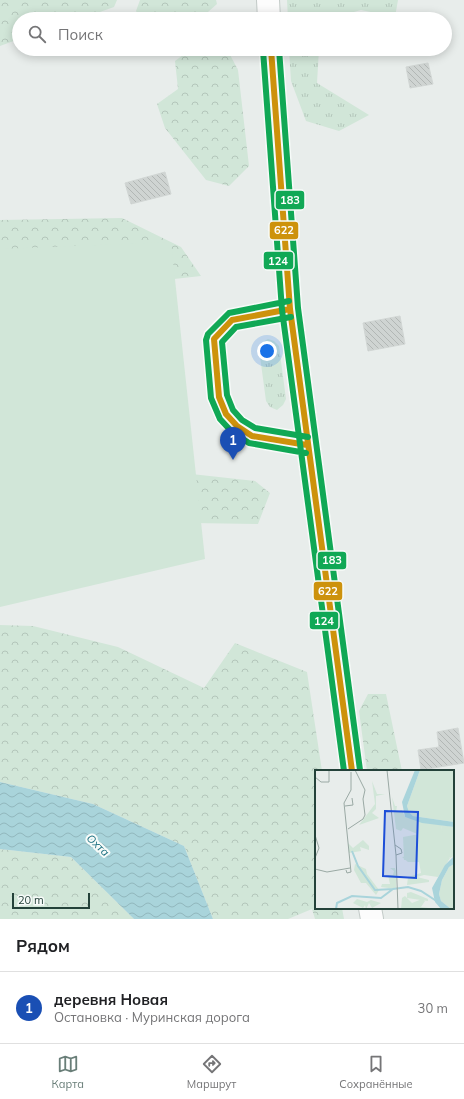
<!DOCTYPE html>
<html lang="ru">
<head>
<meta charset="utf-8">
<style>
	body { margin:0; font-family:Mulish,sans-serif; background:#f6f6f6; color:#202124 }
	.scale { position:absolute; left:12px; bottom:10px; width:78px; box-sizing:border-box; padding-left:4px; border:2px solid #24423a; border-top:0; font-size:11px; line-height:14px; white-space:nowrap; color:#24423a; -webkit-text-stroke:3px #f7fbf9; paint-order:stroke }
	.you { position:absolute; left:267px; top:351px; width:14px; height:14px; margin:-10px; border:3px solid #fff; border-radius:50%; background:#1a73e8; box-shadow:0 0 0 6px #1a73e833 }
	.badge { display:grid; place-items:center; width:26px; height:26px; border-radius:50%; background:#697e78; color:#fff; font-size:13px; font-weight:700 }
	.pin { position:absolute; translate:-50% -33px; filter:drop-shadow(0 1px 2px #0008) }
	.pin::after { content:''; position:absolute; top:21px; width:14px; height:12px; background:inherit; clip-path:polygon(0 0,100% 0,50% 100%) }
	.list { margin:0; padding:0; list-style:none }
	h2 { display:flex; justify-content:space-between; align-items:center; height:52px; margin:0; padding:0 16px; font-size:17px }
	h2 small { font-size:13px; font-weight:400; color:#757577 }
	.list li { display:grid; grid-template-columns:26px 1fr auto; gap:12px; align-items:center; box-sizing:border-box; height:72px; padding:0 16px; border-top:1px solid #e0e0e0 }
	.list b { display:block; font-size:15px; white-space:nowrap }
	.list p { margin:0; font-size:13px; white-space:nowrap; color:#757577 }
	.list em { font-size:13px; font-style:normal; color:#757577 }
	.icon { flex:none; width:22px; height:22px; fill:none; stroke:currentColor; stroke-width:2; stroke-linecap:round; stroke-linejoin:round }
	.map { position:relative; flex:none; width:464px; height:919px; overflow:hidden }
	.search { position:absolute; background:#fff; box-shadow:0 2px 10px #0003; left:12px; right:12px; top:12px; height:44px; display:flex; align-items:center; gap:10px; box-sizing:border-box; padding:0 14px; border-radius:22px; color:#757577; font-size:15px }
	.sheet { height:124px; background:#fff }
	nav { display:flex; justify-content:space-around; align-items:center; box-sizing:border-box; height:56px; border-top:1px solid #e0e0e0; background:#fff; font-size:11px; color:#757577 }
	nav a { display:grid; justify-items:center; gap:2px }
	nav .on { color:#697e78 }
	.map>svg:first-child { display:block }
	.grass { fill:url(#grass-tufts) }
	.forest { fill:url(#forest-crowns) }
	.green { fill:#d1e6d8 }
	.water { fill:url(#water-waves) }
	.building { fill:url(#building-back-hatch); stroke:#d1d6d4 }
	.lines { fill:none; stroke-linecap:round; stroke-linejoin:round }
	.lane-casing { stroke:#c5cac8; stroke-width:14 }
	.secondary-casing { stroke:#c3cbc8; stroke-width:24 }
	.lane { stroke:#fcfcfc; stroke-width:13 }
	.secondary { stroke:#fcfcfc; stroke-width:22 }
	.bus-1-casing { stroke:#f7fbf9; stroke-width:9 }
	.bus-2-casing { stroke:#f7fbf9; stroke-width:9 }
	.bus-3-casing { stroke:#f7fbf9; stroke-width:9 }
	.bus-1 { stroke:#cd920c; stroke-width:6 }
	.bus-2 { stroke:#10a855; stroke-width:6 }
	.bus-3 { stroke:#10a855; stroke-width:6 }
	.labels { text-anchor:middle; stroke-width:4; stroke-linejoin:round; paint-order:stroke }
	.water-label { font-size:11px; font-style:italic; fill:#1c6f80; stroke:#f7fbf9 }
	.inset-river { fill:none; stroke:#a9d4db; stroke-width:2 }
	.inset-road { fill:none; stroke:#9aa9a4; stroke-width:1 }
	.view { fill:#1d4ed8; fill-opacity:0.15; stroke:#1d4ed8; stroke-width:2 }
	.inset-edge { fill:none; stroke:#24423a; stroke-width:2 }
	.line-badge { stroke:#f7fbf9; stroke-width:1.5 }
	.badge-label { font-size:11px; text-anchor:middle; font-weight:bold; fill:#fff }
</style>
</head>
<body>
<div class="map">
<svg width="464" height="919" viewBox="0 0 464 919">
	<defs>
		<pattern id="grass-tufts" width="24" height="20" patternUnits="userSpaceOnUse"><rect width="24" height="20" fill="#d1e6d8"/><path d="M3 7l-1-3M5 7V3M7 7l1-3M15 17l-1-3M17 17v-4M19 17l1-3" fill="none" stroke="#b3c6ba"/></pattern>
		<pattern id="forest-crowns" width="20" height="18" patternUnits="userSpaceOnUse"><rect width="20" height="18" fill="#d1e6d8"/><path d="M2 6a3 3 0 1 1 6 0M12 15a3 3 0 1 1 6 0" fill="none" stroke="#b3c6ba"/></pattern>
		<pattern id="water-waves" width="16" height="10" patternUnits="userSpaceOnUse"><rect width="16" height="10" fill="#a9d4db"/><path d="M0 5q4-4 8 0t8 0" fill="none" stroke="#91b7bd"/></pattern>
		<pattern id="building-back-hatch" width="6" height="6" patternUnits="userSpaceOnUse"><rect width="6" height="6" fill="#cfd4d2"/><path d="M-1 5l2 2M0 0l6 6M5-1l2 2" fill="none" stroke="#b2b7b5"/></pattern>
	</defs>
	<rect width="100%" height="100%" fill="#e8edeb"/>
	<path class="grass" d="M287,0h111l-3,17 -34,-7 -32,9h-41z
		M289,49h30l-2,34 52,32 -30,16 -33,-10 -15,-40z
		M268,339l6,2 5,5 7,53 -3,6 -6,5 -7,-3 -4,-6 -7,-52 2,-6z"/>
	<path class="forest" d="M0,0h117l-3,7 -34,12h-61v20l-19,7z
		M140,0h76l1,4 -17,15h-60l-4,-8z
		M191,49h36l11,21 11,96 -20,20 -23,-6 -41,-52 -8,-24 21,-15 -3,-28z
		M122,218l59,29 20,29 -188,21 -13,-2v-75z
		M137,468l118,13 15,12 -12,31 -258,-4z
		M0,625l33,1 85,21 86,41 31,-45 72,29 15,99h-6v137h26l2,11h-29l-3,-10 -24,10h-75l-29,-73 -91,-42 -93,-22z
		M368,694h18l16,77h-35l-8,-60z
		M0,849l71,8 63,62h-134z"/>
	<path class="green" d="M171,242l34,317 -205,48v-358z"/>
	<path class="water" d="M0,782l93,22 91,42 29,73h-79l-63,-62 -71,-8z"/>
	<path class="building" d="M428,63l5,21 -23,4 -4,-21z
		M165,172l6,22 -40,10 -6,-21z
		M400,316l5,28 -37,7 -5,-28z
		M458,728l6,35 -43,7 -3,-20 21,-3 -2,-15z"/>
	<g class="lines">
		<g class="lane-casing">
			<path id="lane" d="M290,309l-58,11 -18,19 5,58 7,17 11,12 15,10 55,9"/>
		</g>
		<g class="secondary-casing">
			<path id="secondary" d="M268,0l1,19
				M271,49l19,260 62,462
				M370,908l2,11"/>
		</g>
		<use href="#lane" class="lane"/>
		<use href="#secondary" class="secondary"/>
		<g class="bus-1-casing">
			<path id="bus-1" d="M271,49l19,260 62,462
				M290,309l-58,11 -18,19 5,58 7,17 11,12 15,10 55,9"/>
		</g>
		<g class="bus-2-casing">
			<path id="bus-2" d="M263,50l19,260 62,461
				M289,301l-60,12 -21,21 -2,6 5,58 9,21 12,13 17,11 57,10"/>
		</g>
		<g class="bus-3-casing">
			<path id="bus-3" d="M279,49l19,259 62,462
				M291,317l-55,10 -14,15 5,53 6,15 9,10 13,8 53,9"/>
		</g>
		<use href="#bus-1" class="bus-1"/>
		<use href="#bus-2" class="bus-2"/>
		<use href="#bus-3" class="bus-3"/>
	</g>
	<g class="labels">
		<g class="water-label">
			<text transform="translate(98 845) rotate(43)" y="4">Охта</text>
		</g>
	</g>
	<g transform="translate(315 770)">
		<rect width="139" height="139" fill="#e8edeb"/>
		<path d="M126,55l13,2v29l-4,2 -6,-7zM75,98h5l1,3v18l-15,-2 1,-3h8l-2,-9h5l1,-4z" fill="#d1e6d8"/>
		<path d="M105,0h34v52l-41,-6 -4,-4 -2,-6zM57,11l5,13h8l-9,2v13l-4,4 7,5 -20,7 16,-21zM77,27l3,9h2l-1,6 6,-2 3,7 36,8 3,15 -22,-4 -19,-8 -2,3 -5,-2zM48,70l6,6v4l-9,-3 1,4 -12,2 -1,-10 5,5zM129,81l6,7 -12,19 -14,-2 -7,2 12,3v2l-22,3 1,-8 13,-4 -2,-11h-11l-6,-5zM40,94l11,5 1,5 12,16 -3,5 -10,-12h-5l-7,-13zM139,94v45h-3l-10,-8 -2,-7 3,-14 7,-13zM90,126l7,7 10,-4 3,2 -4,6 8,1 -28,1 1,-11z" fill="#d1e6d8"/>
		<path d="M96,122l17,7v2l-21,-3v-5zM42,129l10,3 4,-2 10,3 -9,5 -3,-5 -3,6 -1,-4 -2,3 -10,-5z" fill="#d1e6d8"/>
		<path d="M115,62l24,2v19l-9,7h-41l-1,-23z" fill="#d1e6d8"/>
		<path d="M100,0h5l-13,36 2,6 4,4 41,6v5l-32,-4 -17,-6 -3,-15zM139,86v8l-5,3 -7,13 -3,14 2,7 10,8h-10l-6,-7 -3,-14 13,-23z" fill="#a9d4db"/>
		<path class="inset-river" d="M37,81l6,15 17,24 18,-1M21,139l1,-6 15,-7 29,2 12,-9 15,-2 13,4 17,11"/>
		<path class="inset-road" d="M72,0l9,85 2,54M0,7l6,5h8v-12M30,36l8,-1 -1,-7M33,59l15,-10 2,-4 -2,-16 2,-9 -10,-20M0,65l4,13 -4,10M80,75l6,4 1,4 -6,2M0,99l12,3 23,-4M31,100l1,3 4,-1 -7,-69 7,-13v-18"/>
		<path class="view" d="M70,41l33,1 -2,66 -33,-2z"/>
		<rect width="139" height="139" class="inset-edge"/>
	</g>
	<g class="line-badge">
		<rect x="275" y="190" width="30" height="20" rx="4" fill="#10a855"/>
		<rect x="269" y="221" width="30" height="19" rx="4" fill="#cd920c"/>
		<rect x="263" y="251" width="31" height="19" rx="4" fill="#10a855"/>
		<rect x="317" y="551" width="30" height="19" rx="4" fill="#10a855"/>
		<rect x="313" y="581" width="30" height="20" rx="4" fill="#cd920c"/>
		<rect x="309" y="611" width="30" height="19" rx="4" fill="#10a855"/>
	</g>
	<g class="badge-label">
		<text x="290" y="204">183</text>
		<text x="284" y="234">622</text>
		<text x="278" y="265">124</text>
		<text x="332" y="564">183</text>
		<text x="328" y="595">622</text>
		<text x="324" y="625">124</text>
	</g>
</svg>
<div class="scale">20 m</div>
<div class="you"></div>
<div class="pin badge" style="left:233px;top:460px;background:#1a4fb4">1</div>
<div class="search"><svg class="icon" aria-label="search" viewBox="0 0 24 24"><circle cx="10" cy="10" r="6"/><path d="M15 15l6 6"/></svg>Поиск</div>
</div>
<section class="sheet">
<h2>Рядом<small></small></h2>
<ul class="list">
<li><span class="badge" style="background:#1a4fb4">1</span><div><b>деревня Новая</b><p>Остановка · Муринская дорога</p></div><em>30 m</em></li>
</ul>
</section>
<nav>
<a class="on"><svg class="icon" aria-label="map" viewBox="0 0 24 24"><path d="M3 6l6-2 6 2 6-2v14l-6 2-6-2-6 2zM9 4v14M15 6v14"/></svg>Карта</a>
<a><svg class="icon" aria-label="directions" viewBox="0 0 24 24"><path d="M12 3l9 9-9 9-9-9zM9 14v-3h6M13 9l2 2-2 2"/></svg>Маршрут</a>
<a><svg class="icon" aria-label="saved" viewBox="0 0 24 24"><path d="M7 4h10v16l-5-4-5 4z"/></svg>Сохранённые</a>
</nav>
</body>
</html>
